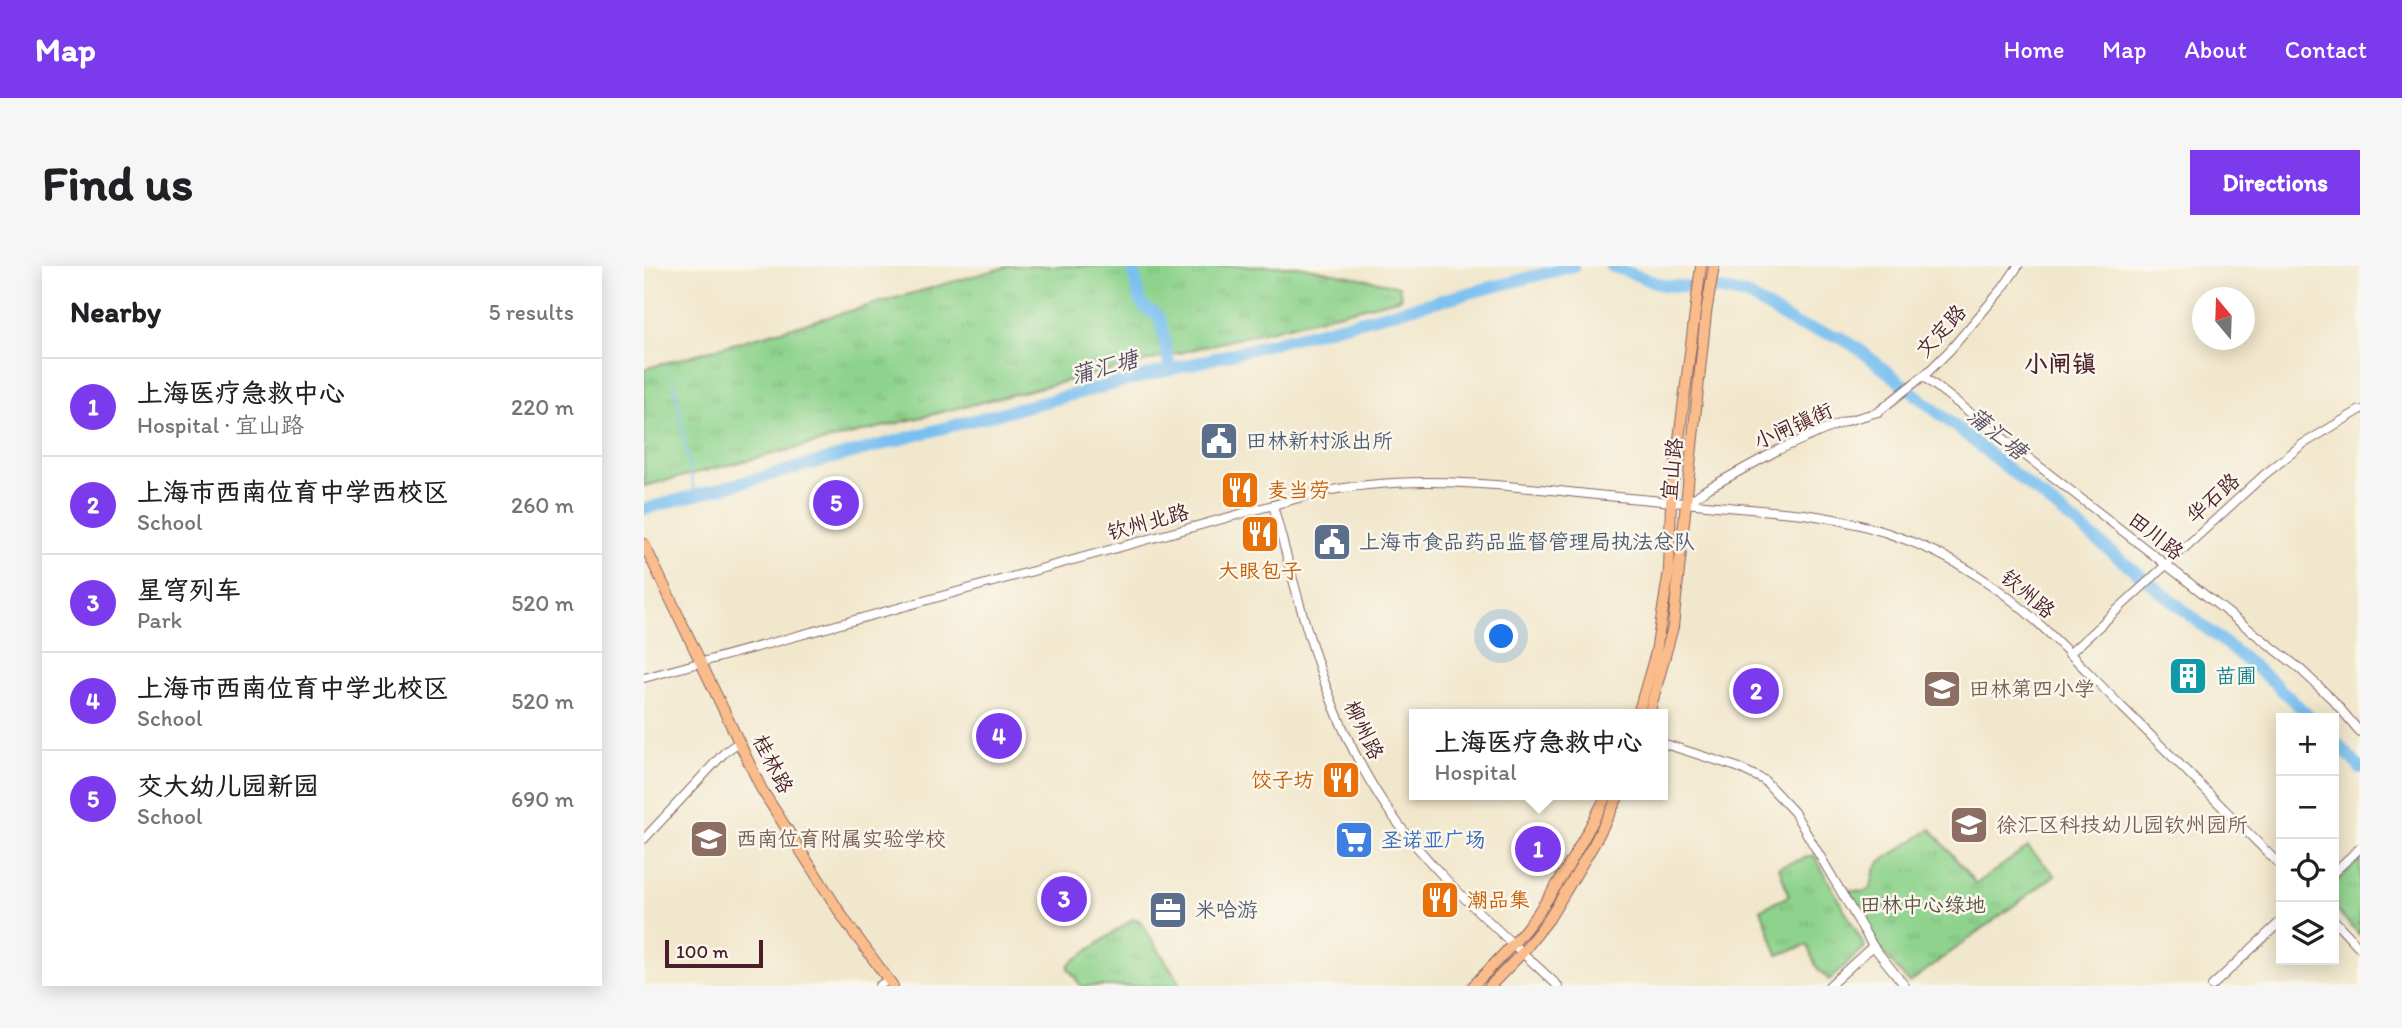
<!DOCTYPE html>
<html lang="en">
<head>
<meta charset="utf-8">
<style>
	body { margin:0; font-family:Itim,"LXGW WenKai TC",sans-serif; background:#f6f6f6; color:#202124 }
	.controls { position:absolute; right:21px; bottom:21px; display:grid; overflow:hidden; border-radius:0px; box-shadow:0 4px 18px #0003 }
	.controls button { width:63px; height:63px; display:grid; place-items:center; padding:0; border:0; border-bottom:2px solid #e0e0e0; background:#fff; color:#202124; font:35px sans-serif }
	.compass { position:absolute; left:1548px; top:21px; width:63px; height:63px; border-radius:50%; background:#fff; box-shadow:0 4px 18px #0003; rotate:341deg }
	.scale { position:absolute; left:21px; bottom:18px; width:98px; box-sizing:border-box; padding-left:7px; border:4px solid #4a1f2b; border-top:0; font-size:19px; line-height:24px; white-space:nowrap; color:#4a1f2b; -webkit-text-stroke:5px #fbf7ec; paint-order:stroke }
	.you { position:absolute; left:858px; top:371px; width:24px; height:24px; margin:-18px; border:5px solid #fff; border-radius:50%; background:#1a73e8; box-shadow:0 0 0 10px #1a73e833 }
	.badge { display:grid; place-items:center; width:46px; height:46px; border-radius:50%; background:#7c3aed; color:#fff; font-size:23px; font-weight:700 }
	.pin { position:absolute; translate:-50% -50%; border:4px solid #fff; box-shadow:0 2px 7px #0006 }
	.popup { position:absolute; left:765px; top:443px; width:259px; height:91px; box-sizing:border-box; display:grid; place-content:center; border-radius:0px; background:#fff; filter:drop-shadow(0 2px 5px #0005); font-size:23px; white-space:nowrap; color:#757577 }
	.popup b { font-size:26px; color:#202124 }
	.popup::after { content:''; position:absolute; left:50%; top:100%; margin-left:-14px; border:14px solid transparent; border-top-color:#fff }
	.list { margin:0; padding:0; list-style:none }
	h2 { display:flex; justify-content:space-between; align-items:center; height:91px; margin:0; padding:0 28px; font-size:30px }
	h2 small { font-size:23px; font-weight:400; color:#757577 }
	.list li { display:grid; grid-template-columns:46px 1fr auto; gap:21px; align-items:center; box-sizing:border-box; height:98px; padding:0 28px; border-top:2px solid #e0e0e0 }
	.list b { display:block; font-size:26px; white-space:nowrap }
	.list p { margin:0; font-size:23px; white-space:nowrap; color:#757577 }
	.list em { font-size:23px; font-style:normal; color:#757577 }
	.icon { flex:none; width:38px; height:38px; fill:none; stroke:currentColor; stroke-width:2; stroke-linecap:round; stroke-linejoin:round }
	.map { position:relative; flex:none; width:1716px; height:720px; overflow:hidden; border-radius:0px }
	header { display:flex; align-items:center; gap:42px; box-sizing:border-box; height:98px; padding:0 35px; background:#7c3aed; color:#fff }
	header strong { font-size:33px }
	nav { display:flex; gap:38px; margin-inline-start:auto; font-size:24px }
	.intro { display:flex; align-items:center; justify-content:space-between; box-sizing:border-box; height:168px; padding:0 42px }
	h1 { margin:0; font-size:49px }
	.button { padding:18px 32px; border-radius:0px; background:#7c3aed; color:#fff; font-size:24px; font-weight:700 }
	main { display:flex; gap:42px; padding:0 42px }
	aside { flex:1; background:#fff; border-radius:0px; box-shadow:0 4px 18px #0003 }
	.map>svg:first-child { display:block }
	.grass { fill:url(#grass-tufts); stroke:#6c795c; stroke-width:2 }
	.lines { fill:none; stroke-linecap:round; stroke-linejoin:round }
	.stream { stroke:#79bff0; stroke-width:2 }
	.river { stroke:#79bff0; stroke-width:12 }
	.minor-casing { stroke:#846563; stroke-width:10 }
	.major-casing { stroke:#846563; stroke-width:12 }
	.minor { stroke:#fff; stroke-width:8 }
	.major { stroke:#fabc8b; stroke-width:10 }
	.labels { text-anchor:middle; stroke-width:5; stroke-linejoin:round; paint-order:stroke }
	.street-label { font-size:21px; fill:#4a1f2b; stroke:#fbf7ec }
	.service-label { font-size:21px; fill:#4e5e75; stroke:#fbf7ec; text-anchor:start }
	.food-label { font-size:21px; fill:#c56008; stroke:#fbf7ec; text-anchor:start }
	.culture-label { font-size:21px; fill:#0d838f; stroke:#fbf7ec; text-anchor:start }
	.education-label { font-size:21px; fill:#785e54; stroke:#fbf7ec; text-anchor:start }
	.shop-label { font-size:21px; fill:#366cbe; stroke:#fbf7ec; text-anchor:start }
	.park-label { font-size:21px; fill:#5e5548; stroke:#fbf7ec }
	.water-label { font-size:23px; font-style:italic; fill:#584f66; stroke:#fbf7ec }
	.quarter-label { font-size:24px; font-weight:bold; fill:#4a1f2b; stroke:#fbf7ec }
</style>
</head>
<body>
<header>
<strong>Map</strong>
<nav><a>Home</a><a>Map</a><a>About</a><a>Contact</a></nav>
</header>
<div class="intro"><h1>Find us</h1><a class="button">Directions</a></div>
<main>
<aside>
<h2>Nearby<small>5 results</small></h2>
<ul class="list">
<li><span class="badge">1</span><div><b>上海医疗急救中心</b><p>Hospital · 宜山路</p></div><em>220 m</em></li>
<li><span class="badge">2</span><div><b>上海市西南位育中学西校区</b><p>School</p></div><em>260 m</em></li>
<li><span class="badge">3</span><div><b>星穹列车</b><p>Park</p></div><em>520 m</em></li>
<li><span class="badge">4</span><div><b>上海市西南位育中学北校区</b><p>School</p></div><em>520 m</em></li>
<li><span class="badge">5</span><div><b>交大幼儿园新园</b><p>School</p></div><em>690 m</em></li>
</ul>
</aside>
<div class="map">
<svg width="1716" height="720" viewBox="0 0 1716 720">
	<defs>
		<pattern id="grass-tufts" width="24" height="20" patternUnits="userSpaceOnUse" patternTransform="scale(1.75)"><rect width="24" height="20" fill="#8ed38d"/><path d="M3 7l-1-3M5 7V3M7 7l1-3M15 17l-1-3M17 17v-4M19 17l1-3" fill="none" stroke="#7cb57a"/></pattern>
	</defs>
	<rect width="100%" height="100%" fill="#fbf7ec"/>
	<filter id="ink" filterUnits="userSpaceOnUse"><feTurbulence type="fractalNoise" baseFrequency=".0143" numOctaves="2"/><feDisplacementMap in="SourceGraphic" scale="14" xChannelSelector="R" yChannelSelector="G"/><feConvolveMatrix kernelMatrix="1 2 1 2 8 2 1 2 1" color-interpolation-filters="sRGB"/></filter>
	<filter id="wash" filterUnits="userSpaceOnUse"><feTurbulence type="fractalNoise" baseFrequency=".00686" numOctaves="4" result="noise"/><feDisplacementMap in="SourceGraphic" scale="28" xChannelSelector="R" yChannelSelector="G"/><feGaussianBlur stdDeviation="1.57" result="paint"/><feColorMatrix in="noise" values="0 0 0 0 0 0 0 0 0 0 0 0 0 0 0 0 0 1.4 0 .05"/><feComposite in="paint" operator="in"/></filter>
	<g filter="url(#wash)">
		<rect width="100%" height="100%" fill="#f1e7cc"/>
		<path class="grass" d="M365,0h290l100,20 2,12 -757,188v-117z
			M1287,563l45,55 52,-37 27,28 -146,108 -28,-33 -36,-60 20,2 6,-4 3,-16 6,-10z
			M1170,589l51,92 -36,33 -12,-12 -10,-23 -29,10 -17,-46 28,-13 -10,-29z
			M1716,593v76l-26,-27v-24z
			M489,653l6,1 39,60 1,6h-98l-13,-18 1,-4z"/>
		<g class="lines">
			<path class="stream" d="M29,112l22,118"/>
			<path class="river" d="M489,0l6,33 6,9 11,6 5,7 9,49
				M967,0l51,19 51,3 34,7 50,30 43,12 20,13 412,331 39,37
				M0,243l318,-86 612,-157
				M1690,474l26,28"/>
		</g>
	</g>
	<g filter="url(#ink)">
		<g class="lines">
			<g class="minor-casing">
				<path id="minor" d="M1279,110l376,292 33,31 28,33
					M1044,237l17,-13 73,-40 65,-28 35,-10 50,-40 22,-22 53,-62 15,-22
					M629,239c29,106 52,214 116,306 46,66 111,120 169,175
					M1425,388l195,-179 39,-31 57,-34
					M0,412l669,-184c91,-21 182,-10 274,0 72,7 144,13 217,20 73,10 141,35 200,80 43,33 80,75 119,114 53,52 105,105 158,158
					M1018,477l75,24 27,13 30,32 79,134 32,40
					M0,573l81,-87 14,-10
					M1690,606l26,-24
					M1690,654l26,28
					M235,720l9,-6
					M1185,720l44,-40
					M1568,720l69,-65"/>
			</g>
			<g class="major-casing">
				<path id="major" d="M0,278l118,246 84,132 47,64
					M994,448l18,-62 13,-81 2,-69 30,-236
					M1005,448l24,-87 33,-314 8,-47
					M829,720c19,-20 39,-39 55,-60 32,-41 55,-86 79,-131
					M846,720l33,-34 26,-33 45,-75 25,-49"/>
			</g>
			<use href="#minor" class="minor"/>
			<use href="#major" class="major"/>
		</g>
	</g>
	<defs>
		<g id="civic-square" transform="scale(2.0125)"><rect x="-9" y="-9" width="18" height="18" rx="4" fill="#5c6f8a" stroke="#fbf7ec"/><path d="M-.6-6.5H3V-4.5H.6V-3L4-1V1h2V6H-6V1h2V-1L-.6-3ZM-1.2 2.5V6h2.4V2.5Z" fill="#fff"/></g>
		<g id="restaurant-square" transform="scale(2.0125)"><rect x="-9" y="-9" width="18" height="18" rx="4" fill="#e8710a" stroke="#fbf7ec"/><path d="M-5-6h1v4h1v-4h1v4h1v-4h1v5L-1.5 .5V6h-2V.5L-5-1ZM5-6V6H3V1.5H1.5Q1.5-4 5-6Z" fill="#fff"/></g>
		<g id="building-square" transform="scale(2.0125)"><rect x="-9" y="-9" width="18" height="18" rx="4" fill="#0f9aa8" stroke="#fbf7ec"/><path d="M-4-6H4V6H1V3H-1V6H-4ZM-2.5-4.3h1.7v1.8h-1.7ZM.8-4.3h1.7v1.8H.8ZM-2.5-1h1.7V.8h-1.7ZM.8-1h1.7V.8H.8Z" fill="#fff"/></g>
		<g id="school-square" transform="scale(2.0125)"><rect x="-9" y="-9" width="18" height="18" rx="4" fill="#8d6e63" stroke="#fbf7ec"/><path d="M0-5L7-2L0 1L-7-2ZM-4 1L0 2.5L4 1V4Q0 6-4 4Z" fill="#fff"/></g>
		<g id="supermarket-square" transform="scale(2.0125)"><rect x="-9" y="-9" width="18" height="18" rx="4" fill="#3f7fe0" stroke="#fbf7ec"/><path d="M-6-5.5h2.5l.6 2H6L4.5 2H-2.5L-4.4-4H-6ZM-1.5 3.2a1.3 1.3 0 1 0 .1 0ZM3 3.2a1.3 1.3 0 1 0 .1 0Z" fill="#fff"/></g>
		<g id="office-square" transform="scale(2.0125)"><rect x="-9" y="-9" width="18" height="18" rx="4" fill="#5c6f8a" stroke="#fbf7ec"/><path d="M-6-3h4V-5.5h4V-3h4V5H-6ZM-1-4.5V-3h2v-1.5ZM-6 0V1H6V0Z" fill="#fff"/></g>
	</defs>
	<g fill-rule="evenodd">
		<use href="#civic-square" x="575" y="175"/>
		<use href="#restaurant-square" x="596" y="224"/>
		<use href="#restaurant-square" x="616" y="268"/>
		<use href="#civic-square" x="688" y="276"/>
		<use href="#building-square" x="1544" y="410"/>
		<use href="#school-square" x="1298" y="423"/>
		<use href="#restaurant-square" x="697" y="514"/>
		<use href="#school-square" x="1325" y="559"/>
		<use href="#school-square" x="65" y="573"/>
		<use href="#supermarket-square" x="710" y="574"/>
		<use href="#restaurant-square" x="796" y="634"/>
		<use href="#office-square" x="524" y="644"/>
	</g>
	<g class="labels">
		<g class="street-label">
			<text transform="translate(1297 65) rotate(-48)" y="7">文定路</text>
			<text transform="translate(1149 160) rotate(-24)" y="7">小闸镇街</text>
			<text transform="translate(1028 203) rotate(-84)" y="7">宜山路</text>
			<text transform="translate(1569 232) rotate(-42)" y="7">华石路</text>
			<text transform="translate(504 256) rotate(-15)" y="7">钦州北路</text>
			<text transform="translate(1512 270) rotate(38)" y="7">田川路</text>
			<text transform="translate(1384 328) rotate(40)" y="7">钦州路</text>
			<text transform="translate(720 464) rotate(64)" y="7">柳州路</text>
			<text transform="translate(129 498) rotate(63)" y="7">桂林路</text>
		</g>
		<g class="service-label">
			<text x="602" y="182">田林新村派出所</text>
			<text x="715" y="283">上海市食品药品监督管理局执法总队</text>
			<text x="551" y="651">米哈游</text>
		</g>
		<g class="food-label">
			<text x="623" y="231">麦当劳</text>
			<text x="616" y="312" text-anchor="middle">大眼包子</text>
			<text x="670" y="521" text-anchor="end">饺子坊</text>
			<text x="823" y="641">潮品集</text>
		</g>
		<g class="culture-label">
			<text x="1571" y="417">苗圃</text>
		</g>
		<g class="education-label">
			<text x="1325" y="430">田林第四小学</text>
			<text x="1352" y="566">徐汇区科技幼儿园钦州园所</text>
			<text x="92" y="580">西南位育附属实验学校</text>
		</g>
		<g class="shop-label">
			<text x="737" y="581">圣诺亚广场</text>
		</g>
		<g class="park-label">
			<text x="1279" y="646">田林中心绿地</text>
		</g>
		<g class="water-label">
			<text transform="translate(460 101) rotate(-15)" y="8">蒲汇塘</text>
			<text transform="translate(1353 167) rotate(39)" y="8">蒲汇塘</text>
		</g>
		<g class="quarter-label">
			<text x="1416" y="106">小闸镇</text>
		</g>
	</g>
</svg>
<div class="controls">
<button>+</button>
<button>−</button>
<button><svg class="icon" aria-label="locate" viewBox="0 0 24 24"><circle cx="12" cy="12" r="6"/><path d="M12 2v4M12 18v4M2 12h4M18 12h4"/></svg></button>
<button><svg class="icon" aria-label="layers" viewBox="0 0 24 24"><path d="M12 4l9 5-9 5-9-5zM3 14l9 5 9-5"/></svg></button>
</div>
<svg class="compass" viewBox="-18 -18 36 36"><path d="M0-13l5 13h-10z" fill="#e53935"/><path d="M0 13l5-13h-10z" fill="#757577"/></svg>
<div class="scale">100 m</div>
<div class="you"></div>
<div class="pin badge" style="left:894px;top:583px">1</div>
<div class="popup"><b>上海医疗急救中心</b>Hospital</div>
<div class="pin badge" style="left:1112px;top:425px">2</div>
<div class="pin badge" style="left:420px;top:633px">3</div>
<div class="pin badge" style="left:355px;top:470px">4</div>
<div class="pin badge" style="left:192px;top:237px">5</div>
</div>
</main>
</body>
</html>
